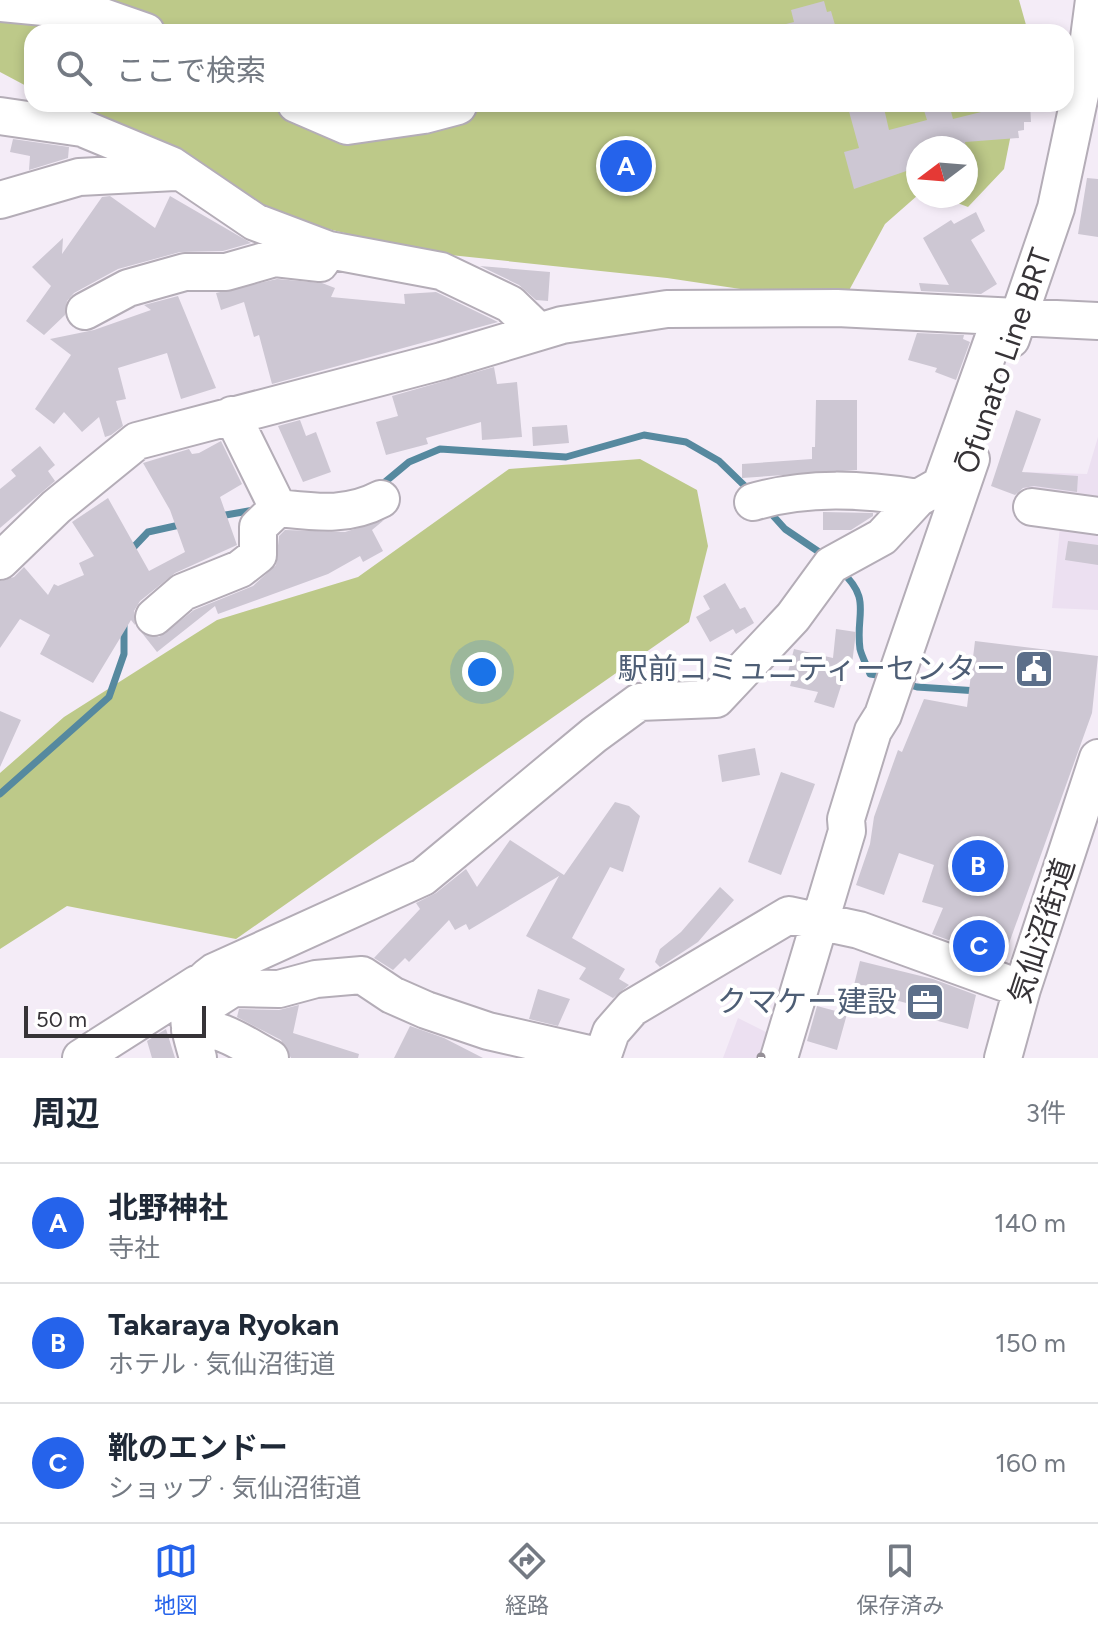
<!DOCTYPE html>
<html lang="ja">
<head>
<meta charset="utf-8">
<style>
	body { margin:0; font-family:Figtree,"Noto Sans JP",sans-serif; background:#f2f2f3; color:#1f2937 }
	.compass { position:absolute; left:906px; top:136px; width:72px; height:72px; border-radius:50%; background:#fff; box-shadow:0 4px 12px #0003; rotate:254deg }
	.scale { position:absolute; left:24px; bottom:20px; width:182px; box-sizing:border-box; padding-left:8px; border:4px solid #363337; border-top:0; font-size:22px; line-height:28px; white-space:nowrap; color:#363337; -webkit-text-stroke:6px #fff; paint-order:stroke }
	.you { position:absolute; left:482px; top:672px; width:28px; height:28px; margin:-20px; border:6px solid #fff; border-radius:50%; background:#1a73e8; box-shadow:0 0 0 12px #1a73e833 }
	.badge { display:grid; place-items:center; width:52px; height:52px; border-radius:50%; background:#2563eb; color:#fff; font-size:26px; font-weight:700 }
	.pin { position:absolute; translate:-50% -50%; border:4px solid #fff; box-shadow:0 2px 8px #0006 }
	.list { margin:0; padding:0; list-style:none }
	h2 { display:flex; justify-content:space-between; align-items:center; height:104px; margin:0; padding:0 32px; font-size:34px }
	h2 small { font-size:26px; font-weight:400; color:#747a83 }
	.list li { display:grid; grid-template-columns:52px 1fr auto; gap:24px; align-items:center; box-sizing:border-box; height:120px; padding:0 32px; border-top:2px solid #e0e1e3 }
	.list b { display:block; font-size:30px; white-space:nowrap }
	.list p { margin:0; font-size:26px; white-space:nowrap; color:#747a83 }
	.list em { font-size:26px; font-style:normal; color:#747a83 }
	.icon { flex:none; width:44px; height:44px; fill:none; stroke:currentColor; stroke-width:2; stroke-linecap:round; stroke-linejoin:round }
	.map { position:relative; flex:none; width:1098px; height:1058px; overflow:hidden }
	.search { position:absolute; background:#fff; box-shadow:0 4px 12px #0003; left:24px; right:24px; top:24px; height:88px; display:flex; align-items:center; gap:20px; box-sizing:border-box; padding:0 28px; border-radius:24px; color:#747a83; font-size:30px }
	.sheet { height:464px; background:#fff }
	nav { display:flex; justify-content:space-around; align-items:center; box-sizing:border-box; height:112px; border-top:2px solid #e0e1e3; background:#fff; font-size:22px; color:#747a83 }
	nav a { display:grid; justify-items:center; gap:4px }
	nav .on { color:#2563eb }
	.map>svg:first-child { display:block }
	.built { fill:#ece0f1 }
	.green { fill:#bdc989 }
	.lines { fill:none; stroke-linecap:round; stroke-linejoin:round }
	.stream { stroke:#56899f; stroke-width:7 }
	.building { fill:#cdc7d3 }
	.minor-casing { stroke:#b4adb7; stroke-width:40 }
	.minor { stroke:#fff; stroke-width:36 }
	.rail-casing { stroke:#959097; stroke-width:9 }
	.rail { stroke:#fff; stroke-width:6; stroke-dasharray:18; stroke-linecap:butt }
	.labels { text-anchor:middle; stroke-width:8; stroke-linejoin:round; paint-order:stroke }
	.street-label { font-size:30px; fill:#363337; stroke:#fff }
	.service-label { font-size:30px; fill:#4e5e75; stroke:#fff; text-anchor:end }
</style>
</head>
<body>
<div class="map">
<svg width="1098" height="1058" viewBox="0 0 1098 1058">
	<rect width="100%" height="100%" fill="#f4ecf7"/>
	<path class="built" d="M1098,437v173l-46,-2 8,-82 -38,-4 4,-50 61,2z
		M738,1018l64,32 -3,8h-76z"/>
	<path class="green" d="M0,0h1019l9,32h-996v57l-32,-17z
		M57,104h960l-13,65 -36,38 -29,-11h27v-48h-48v47l-33,29 -39,72 -32,4 -147,-22 -245,-26 -163,-40z
		M640,459l57,31 11,56 -19,76 -453,317 -169,-33 -67,43v-176l64,-56 153,-97 141,-43 151,-108z"/>
	<g class="lines">
		<path class="stream" d="M379,487l30,-25 31,-13 126,8 78,-22 42,7 33,19 31,30
			M767,509l18,20 40,27
			M220,516l34,-6
			M130,551l18,-19 36,-8
			M840,570c33,30 15,43 20,79 2,8 7,17 10,25l14,2
			M903,683l14,4 61,4
			M0,794l109,-97 15,-43v-31"/>
	</g>
	<path class="building" d="M824,1l3,11 4,-1 6,21h-58l-1,-6 16,-4 -3,-12z
		M847,104h36l6,26 38,-10 -5,-16h27l4,15 32,-8 -1,-6 46,-1 1,18h-7v8l-6,1 1,7 -54,4 1,6h-48v19l-64,22 -10,-37 15,-4z
		M13,139l56,8 -1,11 -39,12 1,-14 -20,-4z
		M1087,178l11,1v58l-20,-3z
		M110,196l45,32 15,-32 81,47 -28,8 -43,1 -62,17 -44,24 -7,8 -2,14 -21,20 -18,-14 25,-35 -19,-19 31,-29 -1,16 40,-57z
		M976,212l9,19 -14,9 26,44 -16,10 -60,-3 -2,-8 30,2 -26,-47 28,-18 3,4z
		M480,266l70,6 -2,29 -12,-1 -17,-15z
		M277,279l45,4 13,5 -4,9 74,7 -1,-10 32,-2 62,30 -226,62 -13,-49 -5,2 -10,-35 -23,8 -5,-17z
		M178,296l38,92 -35,11 -14,-46 -49,15 8,31 -10,2 7,25 -12,9 -6,2 -6,-20 -17,15 -18,-20 -10,12 -19,-15 36,-54 -21,-16 44,-9 57,-20 -7,-5z
		M917,333l47,2 -1,4 7,3 -14,38 -21,-8 2,-4 -29,-8z
		M494,367l3,17 20,-2 5,55 -40,3 -1,-18 -55,16 2,6 -42,11 -10,-33 22,-6 -6,-20z
		M816,400h41v70l-115,8v-14l70,-5v-12h3z
		M1016,410l25,9 -19,53 56,4 -1,16 -43,-6 -11,2 -8,7 -24,-9z
		M300,420l6,16 10,-4 15,40 -28,10 -25,-56z
		M567,425l2,18 -36,3 -1,-19z
		M221,441l21,43 -22,13 17,48 -62,28 -35,28 -6,10 1,14 -4,-5 -38,63 -53,-29 10,-19 -30,-16 -20,29v-67l14,-4 10,-10 24,28 6,-11 4,2 26,-11 -5,-12 15,-7 -22,-34 36,-24 41,73 36,-19 -15,-42 -27,-47 46,-14 3,5 7,-1z
		M40,446l15,19 -7,6 7,10 -55,47v-39l16,-13 -5,-6z
		M823,512l50,1v3l-22,14h-28z
		M384,520l-12,10 11,21 -20,11 -3,-6 -32,18 -110,40 -3,-8 -58,46 -15,-19 17,4 35,-27 59,-24 23,-21 3,-29 6,-6 60,2z
		M1068,541l30,4v20l-33,-5z
		M725,583l15,26 5,-2 9,16 -18,11 -3,-5 -23,13 -14,-25 14,-8 -7,-13z
		M836,629l20,3 -4,32h-4l-14,44 -20,-6 4,-10 -28,-6 4,-13 -6,-1 6,-23 39,9z
		M975,641l123,15 -6,57 -89,247 -71,-26 11,-26 -21,-6 12,-37 -35,-12 -15,42 -28,-10 14,-41 4,-27 24,-67 4,2 22,-53 43,8z
		M0,711l21,9 -21,47z
		M755,748l5,27 -38,7 -4,-27z
		M781,772l34,12 -34,91 -33,-13z
		M615,802l14,4 11,10 -17,56 -13,-5 -38,71 53,31 -6,10 10,6 -16,13 -34,-19 7,-11 -60,-32 33,-60 -90,54 -3,-6 -11,6 -6,-10 -40,42 -4,-4 -12,12 -19,-12 46,-49 -4,-6 20,-10 30,-24 11,18 33,-47 54,35z
		M720,887l14,13 -36,42 -38,25 -5,-5 5,-13 21,-17z
		M860,961l73,18 43,16 -8,34 -60,-16 2,-9 -57,-15z
		M538,989l32,10 -12,27 -29,-7z
		M299,1005l-6,28 66,21 -1,4h-67l-10,-18 -44,-23 2,-8 40,1z
		M817,1006l30,8 -10,36 -30,-9z
		M410,1026l34,12 39,20h-89z
		M166,1029l9,29h-23l-5,-17z"/>
	<g class="lines">
		<g class="minor-casing">
			<path id="minor" d="M0,3l86,8 60,21
				M296,104l51,22 77,-11 34,-9
				M0,116l82,12 89,37 84,57 74,28 112,21 69,33 29,28
				M0,200l79,-23 96,-5
				M85,311l43,-23 57,-16h41l49,-14 45,5 6,-9
				M1011,339l45,-131 28,-132 10,-76
				M232,415l46,93c38,4 69,9 103,-9
				M753,502c54,-16 110,-13 165,-4
				M1032,507l66,9
				M0,561l56,-54 81,-66 305,-80 120,-36 105,-16 170,-1 261,13
				M154,617l29,-25 57,-23 18,-14v-28l20,-19
				M202,1015l6,-11 25,-16 46,1 37,-10 46,-4 30,20 34,15 62,21 114,26
				M190,1030c25,-8 58,17 80,28
				M81,1058l116,-74
				M198,1058c-11,-37 -18,-62 16,-86l209,-95 171,-142 45,-33 77,-3 77,-82 38,-52 51,-28 36,-39 23,-13 60,-168
				M602,1058l9,-26 21,-24 157,-93 70,15 163,59
				M779,1058l68,-227 -1,-12 27,-88 10,-16 88,-256
				M1003,1058l19,-69 76,-231"/>
		</g>
		<use href="#minor" class="minor"/>
		<g class="rail-casing">
			<path id="rail" d="M761,1058v-1"/>
		</g>
		<use href="#rail" class="rail"/>
	</g>
	<defs>
		<g id="civic-square" transform="scale(2)"><rect x="-9" y="-9" width="18" height="18" rx="4" fill="#5c6f8a" stroke="#fff"/><path d="M-.6-6.5H3V-4.5H.6V-3L4-1V1h2V6H-6V1h2V-1L-.6-3ZM-1.2 2.5V6h2.4V2.5Z" fill="#fff"/></g>
		<g id="office-square" transform="scale(2)"><rect x="-9" y="-9" width="18" height="18" rx="4" fill="#5c6f8a" stroke="#fff"/><path d="M-6-3h4V-5.5h4V-3h4V5H-6ZM-1-4.5V-3h2v-1.5ZM-6 0V1H6V0Z" fill="#fff"/></g>
	</defs>
	<g fill-rule="evenodd">
		<use href="#civic-square" x="1034" y="669"/>
		<use href="#office-square" x="925" y="1002"/>
	</g>
	<g class="labels">
		<g class="street-label">
			<text transform="translate(1004 361) rotate(-71)" y="10">Ōfunato Line BRT</text>
			<text transform="translate(1042 931) rotate(-72)" y="10">気仙沼街道</text>
		</g>
		<g class="service-label">
			<text x="1006" y="679">駅前コミュニティーセンター</text>
			<text x="897" y="1012">クマケー建設</text>
		</g>
	</g>
</svg>
<svg class="compass" viewBox="-18 -18 36 36"><path d="M0-13l5 13h-10z" fill="#e53935"/><path d="M0 13l5-13h-10z" fill="#747a83"/></svg>
<div class="scale">50 m</div>
<div class="you"></div>
<div class="pin badge" style="left:626px;top:166px">A</div>
<div class="pin badge" style="left:978px;top:866px">B</div>
<div class="pin badge" style="left:979px;top:946px">C</div>
<div class="search"><svg class="icon" aria-label="search" viewBox="0 0 24 24"><circle cx="10" cy="10" r="6"/><path d="M15 15l6 6"/></svg>ここで検索</div>
</div>
<section class="sheet">
<h2>周辺<small>3件</small></h2>
<ul class="list">
<li><span class="badge">A</span><div><b>北野神社</b><p>寺社</p></div><em>140 m</em></li>
<li><span class="badge">B</span><div><b>Takaraya Ryokan</b><p>ホテル · 気仙沼街道</p></div><em>150 m</em></li>
<li><span class="badge">C</span><div><b>靴のエンドー</b><p>ショップ · 気仙沼街道</p></div><em>160 m</em></li>
</ul>
</section>
<nav>
<a class="on"><svg class="icon" aria-label="map" viewBox="0 0 24 24"><path d="M3 6l6-2 6 2 6-2v14l-6 2-6-2-6 2zM9 4v14M15 6v14"/></svg>地図</a>
<a><svg class="icon" aria-label="directions" viewBox="0 0 24 24"><path d="M12 3l9 9-9 9-9-9zM9 14v-3h6M13 9l2 2-2 2"/></svg>経路</a>
<a><svg class="icon" aria-label="saved" viewBox="0 0 24 24"><path d="M7 4h10v16l-5-4-5 4z"/></svg>保存済み</a>
</nav>
</body>
</html>
